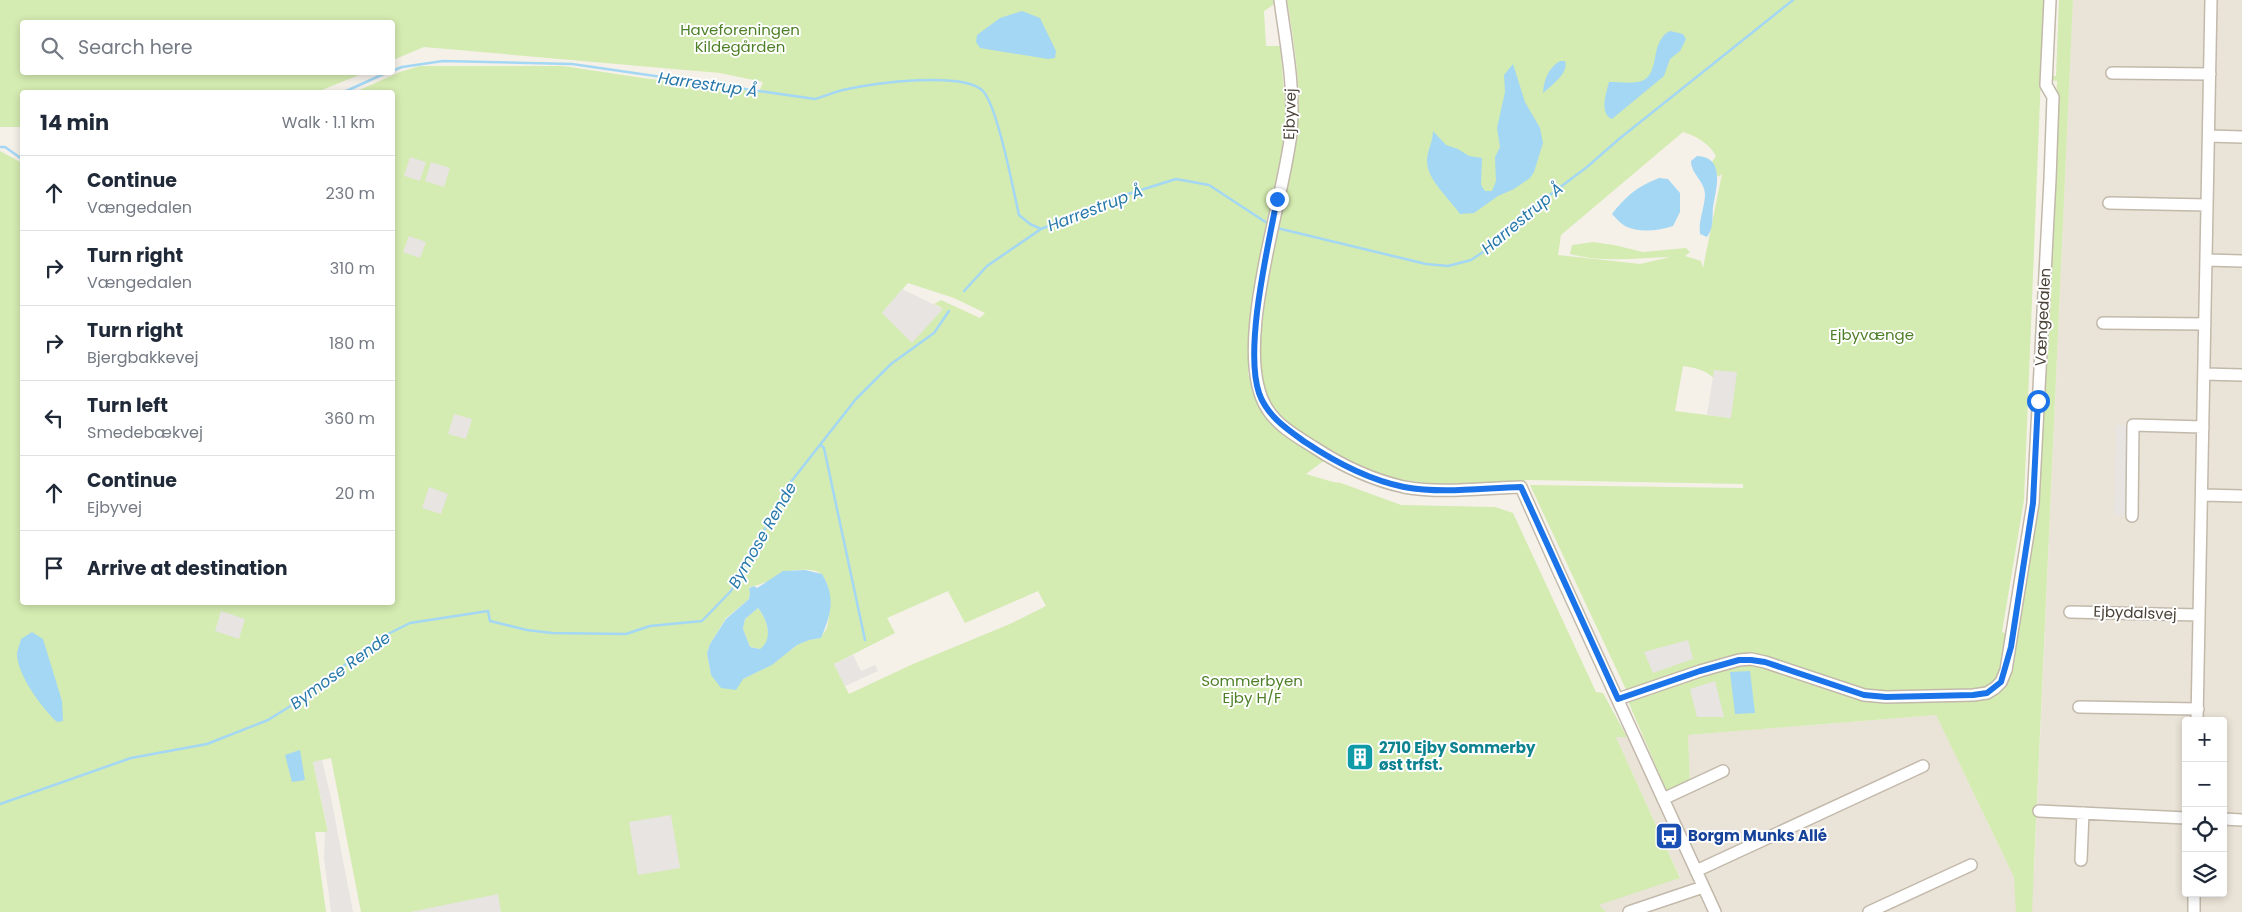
<!DOCTYPE html>
<html lang="en">
<head>
<meta charset="utf-8">
<style>
	body { margin:0; font-family:Poppins,sans-serif; background:#f6f6f7; color:#1f2937 }
	.controls { position:absolute; right:15px; bottom:15px; display:grid; overflow:hidden; border-radius:5px; box-shadow:0 2px 8px #0003 }
	.controls button { width:45px; height:45px; display:grid; place-items:center; padding:0; border:0; border-bottom:1px solid #e0e1e3; background:#fff; color:#1f2937; font:25px sans-serif }
	.stop { position:absolute; width:15px; height:15px; margin:-11px; border:4px solid #1a73e8; border-radius:50%; background:#fff }
	.stop.end { background:#1a73e8; border-color:#fff; box-shadow:0 1px 5px #0008 }
	.list { margin:0; padding:0; list-style:none }
	h2 { display:flex; justify-content:space-between; align-items:center; height:65px; margin:0; padding:0 20px; font-size:21px }
	h2 small { font-size:16px; font-weight:400; color:#747a83 }
	.list li { display:grid; grid-template-columns:32px 1fr auto; gap:15px; align-items:center; box-sizing:border-box; height:75px; padding:0 20px; border-top:1px solid #e0e1e3 }
	.list b { display:block; font-size:19px; white-space:nowrap }
	.list p { margin:0; font-size:16px; white-space:nowrap; color:#747a83 }
	.list em { font-size:16px; font-style:normal; color:#747a83 }
	.icon { flex:none; width:28px; height:28px; fill:none; stroke:currentColor; stroke-width:2; stroke-linecap:round; stroke-linejoin:round }
	.map { position:relative; flex:none; width:2242px; height:912px; overflow:hidden }
	.search { position:absolute; background:#fff; box-shadow:0 2px 8px #0003; left:20px; top:20px; width:375px; height:55px; display:flex; align-items:center; gap:12px; box-sizing:border-box; padding:0 18px; border-radius:5px; color:#747a83; font-size:19px }
	.panel { position:absolute; background:#fff; box-shadow:0 2px 8px #0003; left:20px; top:90px; width:375px; height:515px; border-radius:5px }
	.map>svg:first-child { display:block }
	.residential { fill:#eae3d7; fill-rule:evenodd }
	.green { fill:#d4ebb1; fill-rule:evenodd }
	.parking { fill:#e7e4e1 }
	.water { fill:#a4d7f4; fill-rule:evenodd }
	.lines { fill:none; stroke-linecap:round; stroke-linejoin:round }
	.stream { stroke:#a4d7f4; stroke-width:2.5 }
	.minor-casing { stroke:#c2b9ab; stroke-width:14 }
	.minor { stroke:#fff; stroke-width:11 }
	.route { stroke:#1a73e8; stroke-width:6 }
	.labels { text-anchor:middle; stroke-width:4; stroke-linejoin:round; paint-order:stroke }
	.park-label { font-size:15px; fill:#4d7f27; stroke:#fff }
	.street-label { font-size:15px; fill:#4a4237; stroke:#fff }
	.culture-label { font-size:15px; font-weight:bold; fill:#0d838f; stroke:#fff; text-anchor:start }
	.transit-label { font-size:15px; font-weight:bold; fill:#164399; stroke:#fff; text-anchor:start }
	.water-label { font-size:16px; font-style:italic; fill:#2879ab; stroke:#fff }
</style>
</head>
<body>
<div class="map">
<svg width="2242" height="912" viewBox="0 0 2242 912">
	<rect width="100%" height="100%" fill="#f5f1e9"/>
	<path class="residential" d="M2073,0h169v912h-636l-8,-7 82,-28 -64,-140 26,-2 25,56 23,-9 -2,-47 248,-20 78,162 20,-3zM2186,721h37v172h-37z"/>
	<path class="green" d="M0,0h1273v5l-9,6 2,35h14l6,68 -4,36 -17,79 -15,104 -2,40 6,24 8,15 11,13 52,35 -19,14 27,8 8,1 60,22 94,2 18,6 83,179 7,1 24,44h-11l64,141 -81,27 7,7h-1245l-30,-154 -18,4 15,70h-13l11,80h-326v-761l22,12v439h370v-510h-37l45,-20 20,-6h143l80,12 116,14 4,-10 -43,-9 -296,-26 -31,13 -1,-38h-370v50l342,1 -47,19h-295v35h-22zM908,283l46,15 31,15 -5,5 -39,-18 -7,4 8,4 -60,5zM794,570c8,0 21,-2 27,4 11,9 9,41 6,54 -2,3 -5,7 -6,10l-12,2 -12,5 -26,20 -28,14 -32,-4 -4,-22 3,-9 16,-26 23,-19 1,-5 -1,-7c16,-3 29,-11 45,-17zM948,591l17,32 73,-32 8,15 -36,18 -97,40 -64,30 -15,-30 61,-31 -8,-15z
		M1287,0h757l-20,500 -22,132 5,2 21,-71 27,-418 2,-64 -7,-1v-4h6l3,-76h14l-41,912h-16l-2,-35 -78,-162 -248,20 2,47 -23,10 -39,-91 2,-3 -100,-213 213,3v-4l-214,-4c-39,5 -85,7 -124,0 -22,-3 -41,-13 -60,-22 -25,-11 -72,-38 -81,-65 -8,-27 -3,-56 0,-83 3,-20 4,-40 8,-60 7,-41 18,-81 25,-122 6,-36 -4,-91 -10,-128zM1683,132c12,3 28,13 33,24l-4,6 6,15 4,-3 -19,94 -2,-7 -16,-5 5,-4 -4,-4 -43,4 -29,-7 -21,-3 -21,3 -2,9c33,9 67,4 101,3l-31,7 -82,-9 3,-20zM1683,366c36,4 39,22 48,52l-56,-7z
		M758,608c9,11 16,31 3,41l-11,-2 -7,-18 2,-10z"/>
	<path class="parking" d="M410,157l16,5 -6,19 -16,-5z
		M431,162l19,6 -6,19 -19,-6z
		M409,236l17,6 -6,16 -17,-6z
		M902,289l41,20 -31,34 -30,-30z
		M1714,370l23,2 -6,46 -24,-3z
		M454,414l18,5 -6,20 -18,-5z
		M2116,425h17l-1,91 -18,-1z
		M429,487l19,7 -7,20 -19,-6z
		M221,611l24,8 -6,20 -24,-8z
		M1688,640l5,19 -40,14 -9,-21z
		M853,655l8,16 14,-6 3,6 -33,15 -11,-22z
		M1715,681l9,36h-27l-7,-28z
		M322,760l9,38 22,114h-22l-7,-54 1,-26 3,-1 -15,-69z
		M671,815l9,53 -42,7 -9,-53z
		M498,894l3,18h-91z"/>
	<path class="water" d="M1022,11l18,7 16,33 -1,7 -7,1 -68,-11 -4,-6 1,-7 23,-17z
		M1670,31l13,3 3,5 -6,12 -10,8 -6,17 -52,43c-13,-6 -6,-25 -3,-37 10,0 24,2 33,-1 19,-8 7,-40 28,-50z
		M1560,61h5c4,12 -13,24 -22,32 1,-13 5,-25 17,-32z
		M1513,64l12,38 15,26 3,15 -9,29 -4,6 -16,11 -16,7 -24,17 -14,1c-10,-15 -33,-34 -33,-53 0,-10 6,-19 6,-30l13,14 12,4 11,7 13,2 -1,27 4,6h7l4,-10 -1,-24 5,-10 -3,-19 8,-36 -1,-17z
		M1697,156c29,1 19,33 16,51 -1,11 1,21 -6,30l-7,-3c-2,-14 5,-27 5,-40 -1,-14 -14,-20 -14,-33z
		M1659,178l9,1 12,14v19l-7,14c-14,5 -35,7 -48,0 -5,-3 -9,-8 -13,-12 15,-19 25,-27 47,-36z
		M805,570l17,4c14,23 9,41 -1,64l-12,2 -12,5 -25,20 -29,14 -7,11 -15,-2 -10,-13 -4,-22 3,-9 16,-25 23,-20 1,-5 -1,-6 5,-2 3,2 26,-17zM758,608c9,11 16,31 2,41l-10,-2 -7,-18 2,-10z
		M32,632l11,7 19,62 1,20 -6,1c-15,-14 -39,-46 -40,-67 0,-5 3,-11 4,-16z
		M1750,671l5,42 -20,1 -5,-42z
		M300,750l5,30 -13,2 -7,-27z"/>
	<g class="lines">
		<path class="stream" d="M392,71l10,-4 41,-6 129,3 243,35c11,-3 21,-8 33,-10 25,-6 116,-18 135,2 15,17 30,98 36,124l11,9 11,5 87,-35 48,-15 33,6 61,40
			M344,92l44,-20
			M0,147h5l17,12
			M1277,228l149,36 22,2 23,-6 21,-14 59,-52 36,-27 32,-28 174,-139
			M964,291l23,-25 54,-37
			M821,445l3,3 41,192
			M0,804l131,-46 76,-14 61,-24 29,-18 83,-64 30,-15 78,-12 2,10 37,9 25,3 74,1 24,-8 52,-5 29,-30 59,-108 66,-84 35,-35 43,-31 15,-22"/>
		<g class="minor-casing">
			<path id="minor" d="M1280,0c6,44 15,88 11,132 -6,67 -62,221 -23,278 11,17 30,27 47,38 26,17 58,32 89,39 38,7 79,1 117,0l38,85 156,340
				M2112,73l98,1
				M2209,136l33,1
				M2109,203l98,2
				M2206,260l36,1
				M2103,323l102,1
				M2204,374l38,1
				M2202,495l40,1
				M2132,516l1,-91 70,2
				M2070,612l129,3
				M1618,699l82,-28 39,-11 12,-1 14,3 99,33 22,2 87,-2 14,-2 8,-5 6,-6 5,-12 27,-167 17,-324 3,-82 -7,-12 4,-85
				M2079,707l119,2
				M2197,721l14,-721
				M1663,799l60,-28
				M2039,811l147,7
				M2223,819l19,1
				M2081,860l2,-47
				M1696,871l227,-105
				M1629,912l74,-25
				M1869,912l102,-47
				M2194,912v-19"/>
		</g>
		<use href="#minor" class="minor"/>
	</g>
	<g class="lines">
		<path class="route" d="M1277,199c-9,48 -33,149 -18,194 8,23 28,36 46,49 30,20 64,38 99,45 38,7 79,1 117,0l97,212 82,-28 39,-11h12l14,2 99,33 22,2 87,-2 14,-2 14,-11 10,-35 22,-144 5,-102"/>
	</g>
	<defs>
		<g id="building-square" transform="scale(1.4375)"><rect x="-9" y="-9" width="18" height="18" rx="4" fill="#0f9aa8" stroke="#fff"/><path d="M-4-6H4V6H1V3H-1V6H-4ZM-2.5-4.3h1.7v1.8h-1.7ZM.8-4.3h1.7v1.8H.8ZM-2.5-1h1.7V.8h-1.7ZM.8-1h1.7V.8H.8Z" fill="#fff"/></g>
		<g id="bus-square" transform="scale(1.4375)"><rect x="-9" y="-9" width="18" height="18" rx="4" fill="#1a4fb4" stroke="#fff"/><path d="M-5-6H5V4H4V6H2V4H-2V6H-4V4H-5ZM-3.5-4V0h7V-4ZM-3.5 1.2v1.5H-2V1.2ZM2 1.2v1.5H3.5V1.2Z" fill="#fff"/></g>
	</defs>
	<g fill-rule="evenodd">
		<use href="#building-square" x="1360" y="757"/>
		<use href="#bus-square" x="1669" y="836"/>
	</g>
	<g class="labels">
		<g class="park-label">
			<text x="740" y="35">Haveforeningen<tspan x="740" dy="17">Kildegården</tspan></text>
			<text x="1872" y="340">Ejbyvænge</text>
			<text x="1252" y="686">Sommerbyen<tspan x="1252" dy="17">Ejby H/F</tspan></text>
		</g>
		<g class="street-label">
			<text transform="translate(1290 114) rotate(-88)" y="5">Ejbyvej</text>
			<text transform="translate(2043 317) rotate(-87)" y="5">Vængedalen</text>
			<text transform="translate(2135 613) rotate(2)" y="5">Ejbydalsvej</text>
		</g>
		<g class="culture-label">
			<text x="1379" y="753">2710 Ejby Sommerby<tspan x="1379" dy="17">øst trfst.</tspan></text>
		</g>
		<g class="transit-label">
			<text x="1688" y="841">Borgm Munks Allé</text>
		</g>
		<g class="water-label">
			<text transform="translate(708 84) rotate(8)" y="6">Harrestrup Å</text>
			<text transform="translate(1095 208) rotate(-21)" y="6">Harrestrup Å</text>
			<text transform="translate(1522 218) rotate(-40)" y="6">Harrestrup Å</text>
			<text transform="translate(762 535) rotate(-60)" y="6">Bymose Rende</text>
			<text transform="translate(340 670) rotate(-36)" y="6">Bymose Rende</text>
		</g>
	</g>
</svg>
<div class="controls">
<button>+</button>
<button>−</button>
<button><svg class="icon" aria-label="locate" viewBox="0 0 24 24"><circle cx="12" cy="12" r="6"/><path d="M12 2v4M12 18v4M2 12h4M18 12h4"/></svg></button>
<button><svg class="icon" aria-label="layers" viewBox="0 0 24 24"><path d="M12 4l9 5-9 5-9-5zM3 14l9 5 9-5"/></svg></button>
</div>
<div class="stop" style="left:2038px;top:401px"></div>
<div class="stop end" style="left:1277px;top:199px"></div>
<div class="search"><svg class="icon" aria-label="search" viewBox="0 0 24 24"><circle cx="10" cy="10" r="6"/><path d="M15 15l6 6"/></svg>Search here</div>
<section class="panel">
<h2>14 min<small>Walk · 1.1 km</small></h2>
<ul class="list">
<li><svg class="icon" aria-label="ahead" viewBox="0 0 24 24"><path d="M12 20V5M6 11l6-6 6 6"/></svg><div><b>Continue</b><p>Vængedalen</p></div><em>230 m</em></li>
<li><svg class="icon" aria-label="right" viewBox="0 0 24 24"><path d="M7 20v-9h11M14 6l5 5-5 5"/></svg><div><b>Turn right</b><p>Vængedalen</p></div><em>310 m</em></li>
<li><svg class="icon" aria-label="right" viewBox="0 0 24 24"><path d="M7 20v-9h11M14 6l5 5-5 5"/></svg><div><b>Turn right</b><p>Bjergbakkevej</p></div><em>180 m</em></li>
<li><svg class="icon" aria-label="left" viewBox="0 0 24 24"><path d="M17 20v-9H6M10 6l-5 5 5 5"/></svg><div><b>Turn left</b><p>Smedebækvej</p></div><em>360 m</em></li>
<li><svg class="icon" aria-label="ahead" viewBox="0 0 24 24"><path d="M12 20V5M6 11l6-6 6 6"/></svg><div><b>Continue</b><p>Ejbyvej</p></div><em>20 m</em></li>
<li><svg class="icon" aria-label="arrive" viewBox="0 0 24 24"><path d="M6 21V4h12l-3 4 3 4H6"/></svg><div><b>Arrive at destination</b></div></li>
</ul>
</section>
</div>
</body>
</html>
